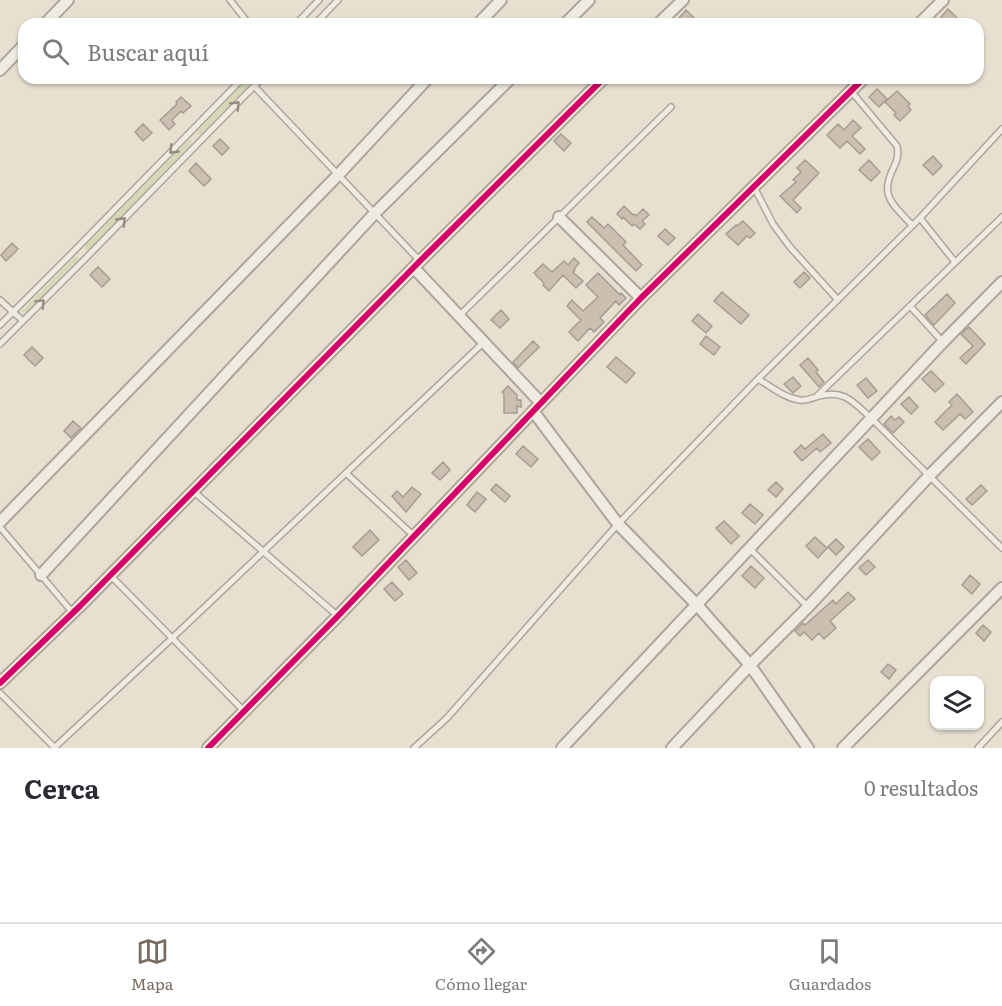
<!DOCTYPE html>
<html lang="es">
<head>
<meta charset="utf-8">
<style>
	body { margin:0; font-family:Literata,serif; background:#f7f7f7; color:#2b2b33 }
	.controls { position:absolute; right:18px; bottom:18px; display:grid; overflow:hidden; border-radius:12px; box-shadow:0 2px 4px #0004 }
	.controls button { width:54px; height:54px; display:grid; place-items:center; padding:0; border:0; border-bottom:2px solid #e1e1e2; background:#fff; color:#2b2b33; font:30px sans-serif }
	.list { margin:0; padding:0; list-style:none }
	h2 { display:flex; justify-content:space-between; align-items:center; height:78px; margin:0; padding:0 24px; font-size:26px }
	h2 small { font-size:20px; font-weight:400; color:#7c7c81 }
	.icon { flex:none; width:33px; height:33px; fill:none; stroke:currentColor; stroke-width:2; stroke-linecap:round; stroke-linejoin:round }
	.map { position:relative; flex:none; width:1002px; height:748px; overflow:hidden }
	.search { position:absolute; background:#fff; box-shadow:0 2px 4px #0004; left:18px; right:18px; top:18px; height:66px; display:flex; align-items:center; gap:15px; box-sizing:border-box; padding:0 21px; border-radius:18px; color:#7c7c81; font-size:22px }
	.sheet { height:174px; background:#fff }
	nav { display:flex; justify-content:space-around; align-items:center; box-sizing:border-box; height:84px; border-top:2px solid #e1e1e2; background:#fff; font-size:16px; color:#7c7c81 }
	nav a { display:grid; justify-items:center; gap:3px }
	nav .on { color:#786c5e }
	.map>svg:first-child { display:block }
	.green { fill:#d6d7b3 }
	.building { fill:#cbbfb2; stroke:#a89c90; stroke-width:1.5 }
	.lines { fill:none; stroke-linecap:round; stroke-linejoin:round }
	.service-casing { stroke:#ada599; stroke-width:8 }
	.minor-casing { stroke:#ada599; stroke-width:14 }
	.service { stroke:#efebe3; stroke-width:5 }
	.minor { stroke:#efebe3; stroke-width:10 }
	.cycleway-casing { stroke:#f7eed8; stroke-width:10 }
	.cycleway { stroke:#d6006c; stroke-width:6 }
	.oneway { stroke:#968c82 }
</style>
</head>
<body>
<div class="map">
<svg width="1002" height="748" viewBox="0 0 1002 748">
	<rect width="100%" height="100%" fill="#e7e0d1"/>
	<path class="green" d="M249,78h7l-56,57 -3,-1v-2z
		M189,140h3v3l-103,107h-3l-1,-4z
		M76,256h2l1,3 -53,54 -4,-1 1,-2z"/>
	<path class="building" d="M948,9l15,15h-15l-7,-7z
		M686,10l9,9 -6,5h-3l-7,-6z
		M877,89l10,10 -8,8 -10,-10z
		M897,91l13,13 -2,2 3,4 -11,11 -6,-6 2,-2 -11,-11z
		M181,97l10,9 -8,7 -2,-2 -9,9 3,4 -6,6 -9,-10 17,-16 -1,-2z
		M853,120l8,8 -9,8 13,13 -5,5 -13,-13 -7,7 -13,-13 11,-11 6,6z
		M143,124l9,9 -9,8 -8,-9z
		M561,134l10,9 -7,8 -10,-10z
		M220,139l9,9 -7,7 -9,-9z
		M933,156l9,10 -9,9 -10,-10z
		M805,160l14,13 -26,27 8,8 -4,5 -17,-17 16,-14 -3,-2 8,-8 -4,-4z
		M869,160l11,12 -9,9 -12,-11z
		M196,163l15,16 -7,7 -15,-15z
		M624,206l9,9 1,-1 2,2 7,-7 6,6 -7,6 3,3 -5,5 -6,-5 -2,2 -9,-9 -1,2 -5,-5z
		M592,217l12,11 4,-4 18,18 -3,3 19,20 -6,6 -49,-49z
		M743,221l12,12 -5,5 -3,-2 -9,9 -12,-11 10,-9 1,1z
		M665,229l10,9 -7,7 -10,-9z
		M12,243l6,6 -12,12 -5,-6z
		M574,258l5,5 -5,6 1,1 -2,2 10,9 -7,7 -13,-13 -14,16 -6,-6 1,-2 -10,-10 9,-9 9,8 12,-11 4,4z
		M98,267l12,12 -8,8 -12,-12z
		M804,272l6,6 -10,10 -6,-6z
		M598,273l22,22 1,-2 5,5 -7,7 -3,-4 -16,17 4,4 -10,10 -4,-4 -12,13 -9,-9 12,-12 -14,-14 5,-6 11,11 15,-14 -12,-12z
		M722,292l27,23 -8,9 -27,-23z
		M947,294l8,9 -21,22 -9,-10z
		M501,310l8,9 -9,9 -9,-8z
		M698,314l14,12 -6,7 -14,-12z
		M969,327l16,17 -19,20 -6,-6 13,-12 -12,-12z
		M706,336l14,11 -6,8 -14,-11z
		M533,341l6,6 -21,21 -5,-6z
		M32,347l11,11 -8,8 -11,-11z
		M616,357l19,16 -9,10 -19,-16z
		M808,358l10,12 -2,2 8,10 -5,5 -19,-22z
		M931,371l13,13 -9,8 -13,-13z
		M793,377l8,9 -8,7 -9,-9z
		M866,378l11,13 -9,7 -11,-13z
		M508,386l9,9v5h4v7l-4,-1v7h-13v-19l-2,-2z
		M957,394l16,18 -8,7 -5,-5 -17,16 -8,-8 17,-17 -3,-3z
		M909,397l9,10 -7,7 -10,-10z
		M891,416l4,4 4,-3 5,5 -11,11 -9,-9z
		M73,421l8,7 -10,10 -7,-7z
		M823,434l8,9 -11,9 -3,-4 -15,13 -8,-9 7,-7 4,4z
		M868,439l12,13 -8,8 -13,-13z
		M523,446l15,13 -7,8 -15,-13z
		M443,462l7,8 -10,10 -8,-7z
		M776,482l7,7 -7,8 -8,-7z
		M496,484l14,12 -5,6 -14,-12z
		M981,485l6,6 -15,14 -6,-6z
		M412,487l9,7 -15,18 -14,-16 5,-5 6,6z
		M477,492l9,7 -11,13 -8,-7z
		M750,504l13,11 -8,9 -13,-11z
		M724,521l15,15 -8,8 -15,-16z
		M370,530l9,10 -17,16 -9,-9z
		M815,537l12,11 -9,10 -12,-12z
		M836,539l8,8 -8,8 -8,-8z
		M406,560l11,13 -8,7 -11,-13z
		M868,560l7,7 -9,8 -7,-7z
		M751,566l13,12 -9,10 -13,-12z
		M970,575l10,9 -8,10 -10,-9z
		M392,582l11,12 -8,7 -11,-12z
		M848,592l7,7 -25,22 6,7 -12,11 -5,-6 -7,7 -8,-8 -4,4 -5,-5 8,-8 2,2 28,-25 3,4z
		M983,625l8,7 -7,9 -8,-8z
		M888,664l8,6 -7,9 -8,-7z"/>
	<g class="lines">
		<g class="service-casing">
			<path id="service" d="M230,0l19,24
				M296,24l23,-24
				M315,24l23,-24
				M254,86l166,175
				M851,91l46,55c2,9 0,15 -4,23 -14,28 1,36 19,56
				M754,187l19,37 17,23 48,53
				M920,218l35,44
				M0,300l23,21
				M910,306l33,36
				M459,316l212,-209
				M0,325l72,-72 171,-175
				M0,344l81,-81 181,-185
				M758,379c14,8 26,19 42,21 7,1 12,-2 19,-4 26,-7 35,7 53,23l130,129
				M818,395l184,-178
				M346,473l68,63
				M193,491l145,125
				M0,527l73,86
				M750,549l58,58
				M110,575l134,136
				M0,693l55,55
				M54,748l114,-106 316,-300
				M414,748l33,-30 171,-194 140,-145 162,-161 82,-89
				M978,748l24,-26"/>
		</g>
		<g class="minor-casing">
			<path id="minor" d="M45,24l23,-24
				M478,24l23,-24
				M565,24l24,-24
				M658,24l25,-24
				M919,24l24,-24
				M0,70l24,-25
				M559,217l82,81
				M414,268l127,135
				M533,411l85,113 79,81 53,60 58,83
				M0,522l339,-348 89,-96
				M41,575l334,-362 136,-135
				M0,683l80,-77 340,-345 184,-183
				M208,748l130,-132 303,-318 223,-220
				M562,748l381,-406 59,-60
				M672,748l78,-83 58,-58 121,-131 73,-74
				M843,748l159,-160"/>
		</g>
		<use href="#service" class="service"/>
		<use href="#minor" class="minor"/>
		<g class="cycleway-casing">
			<path id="cycleway" d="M0,683l80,-77 340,-345 184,-183
				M208,748l130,-132 303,-318 223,-220"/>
		</g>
		<use href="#cycleway" class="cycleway"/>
	</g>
	<defs><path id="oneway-chevron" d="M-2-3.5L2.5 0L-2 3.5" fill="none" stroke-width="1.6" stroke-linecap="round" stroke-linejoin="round" transform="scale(1.5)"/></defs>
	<g class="oneway">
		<use href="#oneway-chevron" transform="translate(236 105) rotate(-46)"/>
		<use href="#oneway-chevron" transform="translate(173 150) rotate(134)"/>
		<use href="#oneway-chevron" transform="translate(122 221) rotate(-46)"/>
		<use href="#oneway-chevron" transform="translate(41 303) rotate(-45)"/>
	</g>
</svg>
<div class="controls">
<button><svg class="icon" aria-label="layers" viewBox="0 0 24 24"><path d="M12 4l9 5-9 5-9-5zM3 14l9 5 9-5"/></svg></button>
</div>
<div class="search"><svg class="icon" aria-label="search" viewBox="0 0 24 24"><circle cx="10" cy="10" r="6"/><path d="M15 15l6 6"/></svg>Buscar aquí</div>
</div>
<section class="sheet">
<h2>Cerca<small>0 resultados</small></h2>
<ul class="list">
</ul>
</section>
<nav>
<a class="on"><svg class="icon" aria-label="map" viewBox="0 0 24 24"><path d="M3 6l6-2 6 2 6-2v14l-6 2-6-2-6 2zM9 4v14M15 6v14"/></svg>Mapa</a>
<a><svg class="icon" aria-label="directions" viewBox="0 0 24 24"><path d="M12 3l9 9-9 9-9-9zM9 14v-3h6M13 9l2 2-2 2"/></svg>Cómo llegar</a>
<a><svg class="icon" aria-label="saved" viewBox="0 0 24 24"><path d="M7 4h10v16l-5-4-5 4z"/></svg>Guardados</a>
</nav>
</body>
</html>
